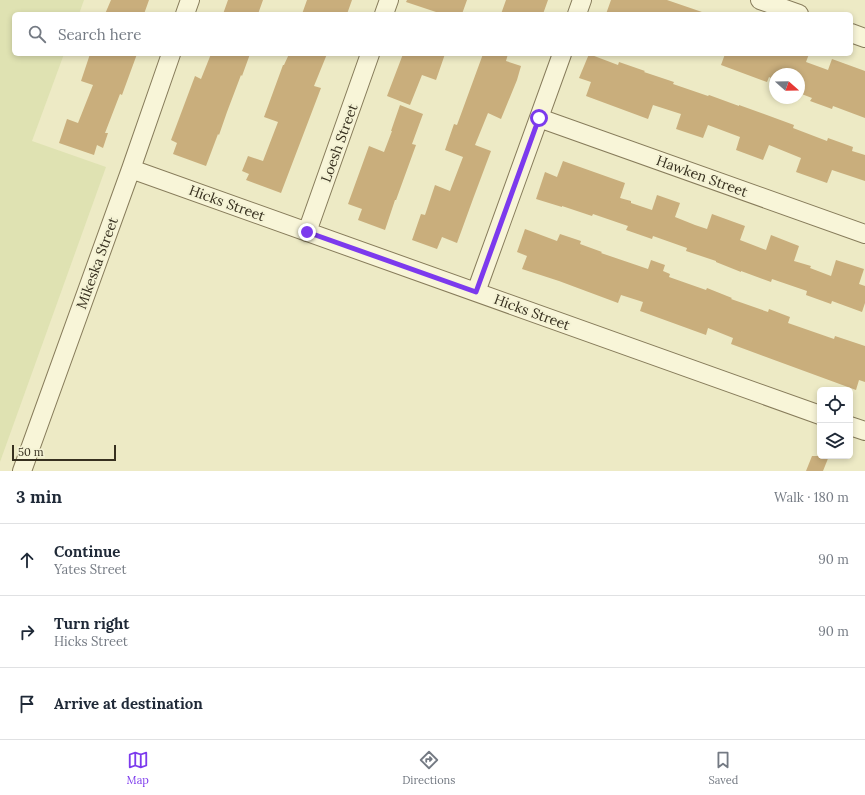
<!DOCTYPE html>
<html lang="en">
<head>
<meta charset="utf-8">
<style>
	body { margin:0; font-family:Lora,serif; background:#f2f2f3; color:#1f2937 }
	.controls { position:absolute; right:12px; bottom:12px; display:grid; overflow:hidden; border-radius:6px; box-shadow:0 2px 6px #0003 }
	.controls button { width:36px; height:36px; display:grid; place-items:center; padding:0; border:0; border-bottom:1px solid #e0e1e3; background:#fff; color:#1f2937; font:20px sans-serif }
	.compass { position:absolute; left:769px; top:68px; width:36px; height:36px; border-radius:50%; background:#fff; box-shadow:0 2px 6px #0003; rotate:110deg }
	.scale { position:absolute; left:12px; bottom:10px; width:104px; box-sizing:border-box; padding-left:4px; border:2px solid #37301f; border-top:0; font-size:11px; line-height:14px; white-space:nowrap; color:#37301f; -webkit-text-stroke:3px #f4f2d4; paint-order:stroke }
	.stop { position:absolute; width:12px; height:12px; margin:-9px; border:3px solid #7c3aed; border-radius:50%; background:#fff }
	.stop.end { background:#7c3aed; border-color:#fff; box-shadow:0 1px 4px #0008 }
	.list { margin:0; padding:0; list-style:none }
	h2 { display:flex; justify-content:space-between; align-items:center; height:52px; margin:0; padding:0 16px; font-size:17px }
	h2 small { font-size:13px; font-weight:400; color:#747a83 }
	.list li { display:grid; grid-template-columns:26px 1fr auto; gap:12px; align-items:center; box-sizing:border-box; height:72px; padding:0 16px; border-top:1px solid #e0e1e3 }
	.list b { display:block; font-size:15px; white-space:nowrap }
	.list p { margin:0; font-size:13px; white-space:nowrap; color:#747a83 }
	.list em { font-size:13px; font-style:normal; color:#747a83 }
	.icon { flex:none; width:22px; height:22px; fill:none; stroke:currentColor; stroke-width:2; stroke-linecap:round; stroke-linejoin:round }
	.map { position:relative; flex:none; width:865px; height:471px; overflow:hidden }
	.search { position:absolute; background:#fff; box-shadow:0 2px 6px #0003; left:12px; right:12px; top:12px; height:44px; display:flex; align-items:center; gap:10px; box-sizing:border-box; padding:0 14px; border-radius:6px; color:#747a83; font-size:15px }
	.sheet { height:268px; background:#fff }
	nav { display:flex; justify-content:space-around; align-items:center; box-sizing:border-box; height:56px; border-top:1px solid #e0e1e3; background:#fff; font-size:11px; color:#747a83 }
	nav a { display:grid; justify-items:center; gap:2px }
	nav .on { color:#7c3aed }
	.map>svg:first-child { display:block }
	.farmland { fill:#dfe2b2 }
	.building { fill:#c9ae7c }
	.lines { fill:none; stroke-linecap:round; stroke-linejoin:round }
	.minor-casing { stroke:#877c5b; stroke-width:20 }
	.minor { stroke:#f8f5d8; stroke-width:18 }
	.route { stroke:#7c3aed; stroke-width:5 }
	.labels { text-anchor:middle; stroke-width:4; stroke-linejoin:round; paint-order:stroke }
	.street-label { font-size:14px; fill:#37301f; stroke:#f4f2d4 }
</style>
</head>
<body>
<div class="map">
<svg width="865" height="471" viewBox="0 0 865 471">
	<rect width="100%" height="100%" fill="#edeac5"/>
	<path class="farmland" d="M0,0h84l-5,14h-65v40h50l-32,87 74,26 -106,295z"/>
	<path class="building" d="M111,0h38l-5,14h-39z
		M228,0h35l-5,14h-35z
		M307,0h45l-5,14h-45z
		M407,0h60l-5,14h-20l-36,-12z
		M506,0h42l-5,14h-42z
		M611,0h56l35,12 -1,2h-95z
		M90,54h47l-15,41 -2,-1 -15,39h3l-5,15 -6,-3 -3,10 -35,-12 8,-24 11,4 15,-38 -12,-4z
		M211,54h39l-8,22 -1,-1 -14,37 -8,23 -1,-1 -12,32 -33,-12 4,-11 -6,-3 24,-64 6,3z
		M289,54h38l-13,32 7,2 -40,105 -35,-13 3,-6 -7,-3 6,-15 15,5 15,-39 -14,-5 19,-52h1z
		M403,54h42l-9,26 -14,-5 -12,30 -23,-9z
		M483,54h25l-2,7 15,5 -4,14 -16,39 -13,-6 -13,32 16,6 -18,48 -16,44 -15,-6 -5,12 -25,-9 9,-26 4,1 10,-30 15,6 13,-34 -18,-7 9,-26 3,1z
		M589,54l29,11 1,-3 26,9 -1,1 30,10 -1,2 35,12 1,-1 30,11v-1l55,20 -1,3 34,13 1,-3 25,9 -1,4 13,4v26l-33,-11 -5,13 -31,-11 5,-14 -32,-13 -6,15 -27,-10 4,-13 -32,-12 -5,13 -27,-9 5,-15 -28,-9 -5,14 -62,-23 5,-14 -12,-4z
		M725,54h84l-3,8 22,8 4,-11 33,12v47l-32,-12 -1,3 -22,-8 2,-3 -13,-5v-19h-24v6l-6,-3 -2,5 -46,-17z
		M400,105l23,9 -11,30 4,1 -20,55h-1l-10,30 -27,-10 4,-11 -14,-5 21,-58 15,6 8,-21h-1z
		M563,161l62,22 -5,15 11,3v2l21,7 5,-15 23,8 -5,14 20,8 12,4 5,-15 33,12 -5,14 26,10 5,-15 28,11 -5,15 17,5 -1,2 21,8 5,-16 28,9 -5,15 6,2v17l-3,9 -30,-11 -1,3 -25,-9 1,-4 -35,-12 -1,3 -30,-11v1l-25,-10v-1l-30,-10 1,-3 -34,-12 -1,3 -26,-9 2,-4 -35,-12 -1,2 -30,-10v1l-26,-8 9,-27 12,5z
		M525,229l32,12 3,-7 21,7 -1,3 22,8 -1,1 47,16 3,-9 14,5 -2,6 7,3 -1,3 37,13 1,-2 25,10 -1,1 37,13 1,-3 21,8 -2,6 46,16 1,-3 30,10v36l-6,-2 -3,10 -125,-46 2,-6 -25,-10 -2,7 -66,-24 3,-9 -22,-7 -3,8 -59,-22 -37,-12 5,-13 -10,-4z
		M812,456h17l-6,15h-17z"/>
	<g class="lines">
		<g class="minor-casing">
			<path id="minor" d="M760,0l39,14
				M185,14l5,-14
				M384,14l5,-14
				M577,14l5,-14
				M851,33l14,5
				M539,118l326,116
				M131,169l689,246
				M307,232l63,-178
				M476,292l86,-238
				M850,426l15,5
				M22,471l109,-302 40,-115"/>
		</g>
		<use href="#minor" class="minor"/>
	</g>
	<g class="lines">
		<path class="route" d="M307,232l169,60 63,-174"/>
	</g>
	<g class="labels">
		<g class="street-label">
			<text transform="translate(339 143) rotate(-70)" y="5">Loesh Street</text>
			<text transform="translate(702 176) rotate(20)" y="5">Hawken Street</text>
			<text transform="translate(227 203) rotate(20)" y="5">Hicks Street</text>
			<text transform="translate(97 263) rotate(-70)" y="5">Mikeska Street</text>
			<text transform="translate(532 312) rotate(20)" y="5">Hicks Street</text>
		</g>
	</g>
</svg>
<div class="controls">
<button><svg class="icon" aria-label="locate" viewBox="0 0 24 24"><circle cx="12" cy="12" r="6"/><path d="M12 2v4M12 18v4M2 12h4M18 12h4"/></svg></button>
<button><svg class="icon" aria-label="layers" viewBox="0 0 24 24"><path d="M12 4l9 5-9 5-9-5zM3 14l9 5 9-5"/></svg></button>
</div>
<svg class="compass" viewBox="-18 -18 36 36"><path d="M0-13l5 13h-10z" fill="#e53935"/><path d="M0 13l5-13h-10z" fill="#747a83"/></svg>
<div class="scale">50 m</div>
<div class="stop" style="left:539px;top:118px"></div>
<div class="stop end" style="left:307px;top:232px"></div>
<div class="search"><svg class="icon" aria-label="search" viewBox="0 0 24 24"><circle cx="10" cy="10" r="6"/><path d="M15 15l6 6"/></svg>Search here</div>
</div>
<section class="sheet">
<h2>3 min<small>Walk · 180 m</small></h2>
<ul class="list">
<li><svg class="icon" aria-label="ahead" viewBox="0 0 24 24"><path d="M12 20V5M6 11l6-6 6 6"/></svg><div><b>Continue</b><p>Yates Street</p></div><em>90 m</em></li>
<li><svg class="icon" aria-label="right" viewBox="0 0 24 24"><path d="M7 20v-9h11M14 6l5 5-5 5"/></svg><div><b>Turn right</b><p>Hicks Street</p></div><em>90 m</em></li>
<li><svg class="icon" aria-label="arrive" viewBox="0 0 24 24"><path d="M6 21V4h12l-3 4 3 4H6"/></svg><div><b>Arrive at destination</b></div></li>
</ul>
</section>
<nav>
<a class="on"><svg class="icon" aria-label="map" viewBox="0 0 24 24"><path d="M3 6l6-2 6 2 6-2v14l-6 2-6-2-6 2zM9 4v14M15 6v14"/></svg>Map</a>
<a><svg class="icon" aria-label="directions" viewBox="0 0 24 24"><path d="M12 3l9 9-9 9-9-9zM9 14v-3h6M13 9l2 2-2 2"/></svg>Directions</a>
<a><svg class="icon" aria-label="saved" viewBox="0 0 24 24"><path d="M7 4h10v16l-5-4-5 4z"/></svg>Saved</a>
</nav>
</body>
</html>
